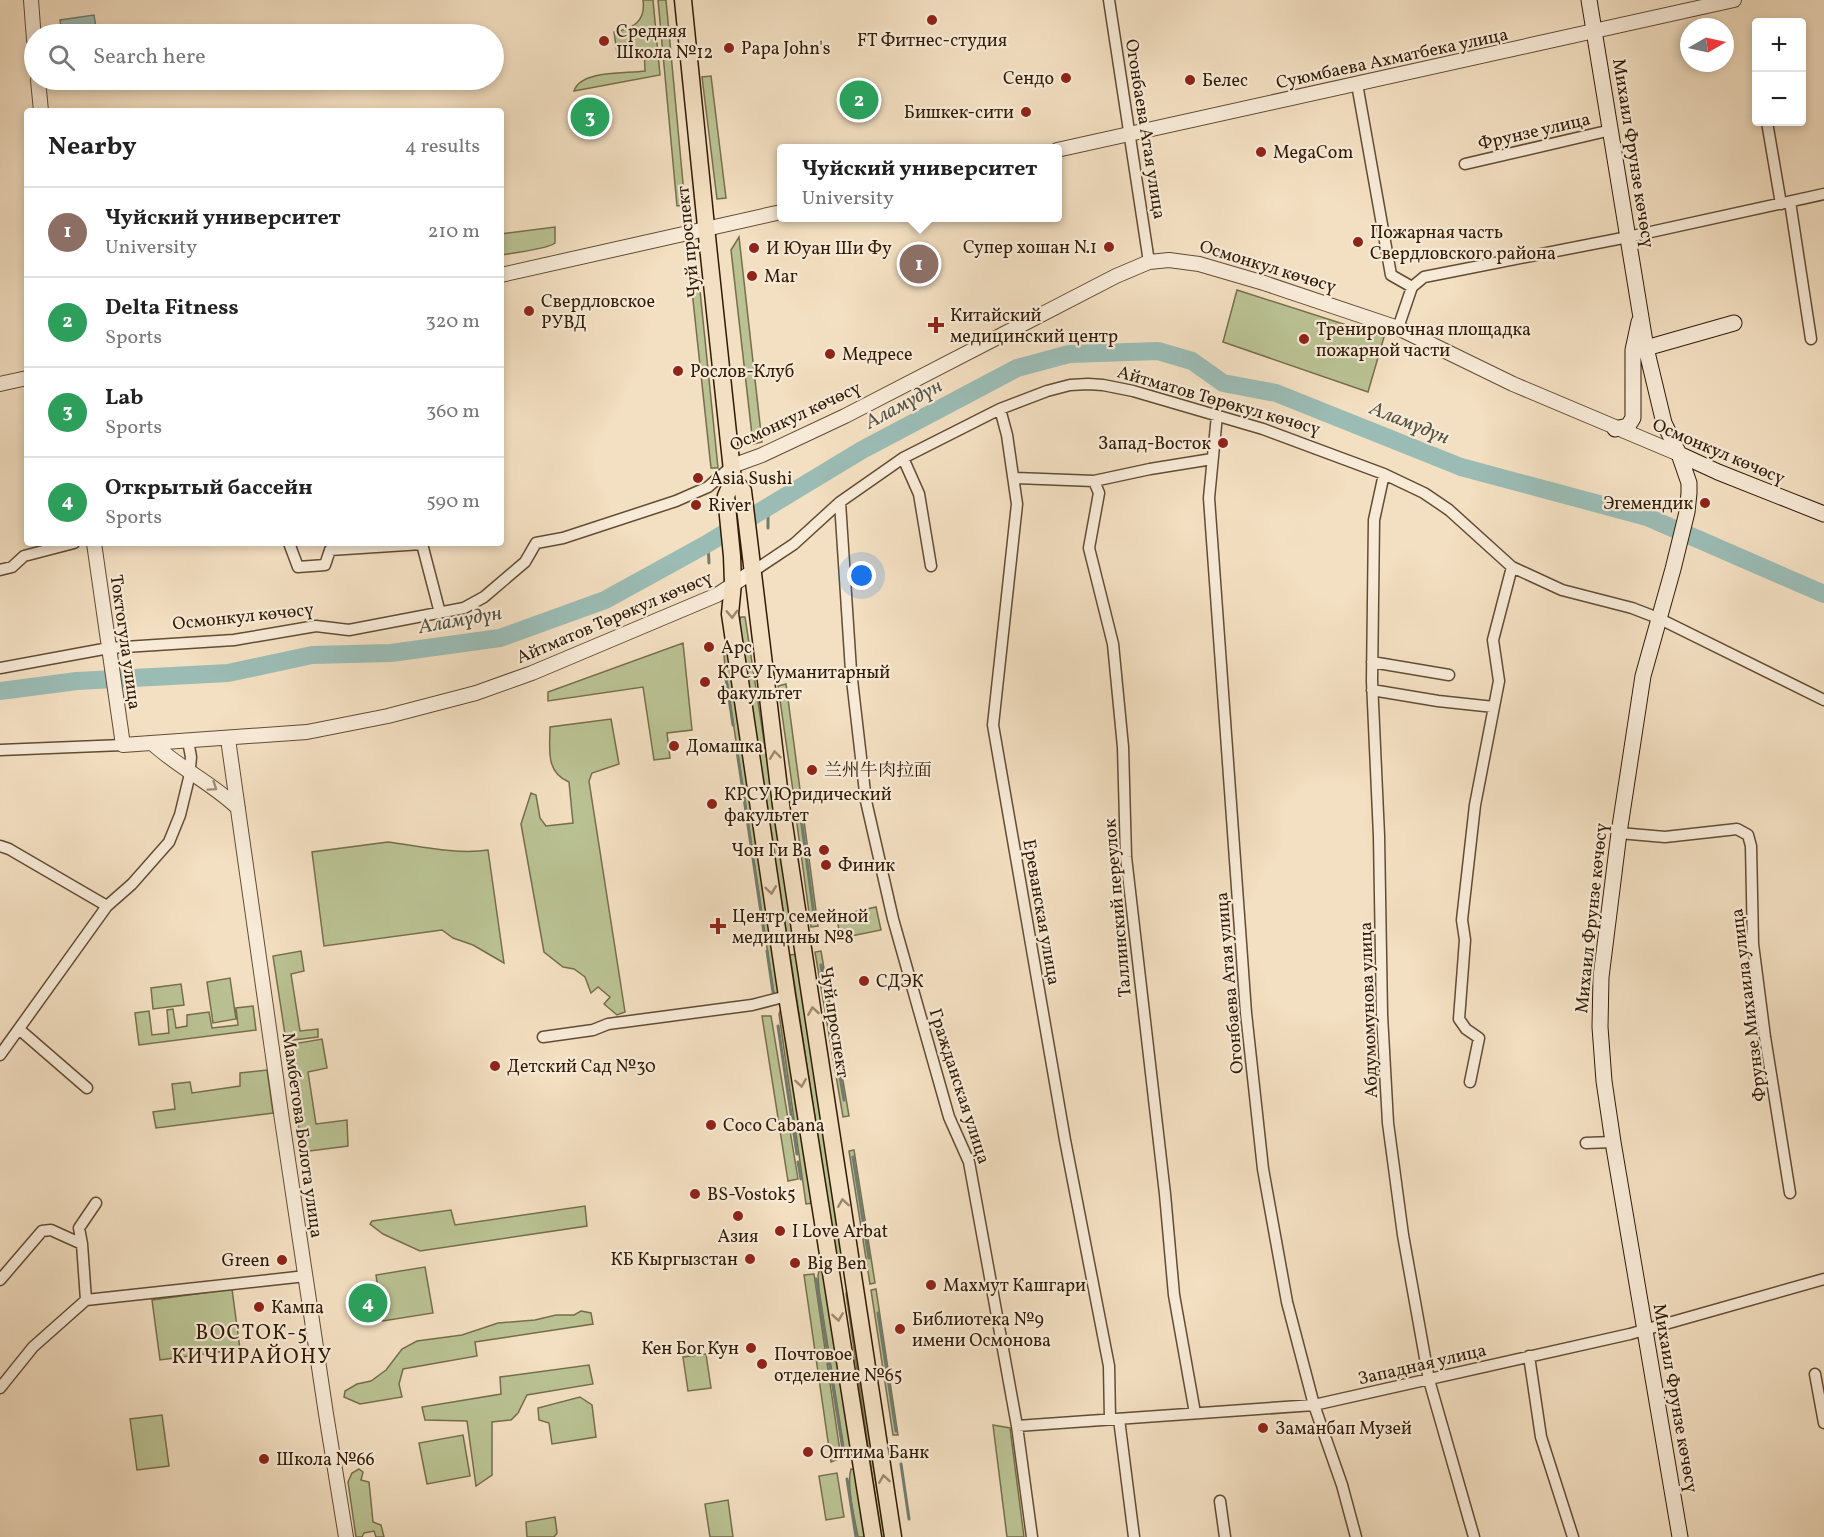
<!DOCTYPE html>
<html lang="en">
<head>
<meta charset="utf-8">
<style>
	body { margin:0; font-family:Vollkorn,"Noto Serif SC",serif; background:#f2f2f2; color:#222 }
	.controls { position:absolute; right:18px; top:18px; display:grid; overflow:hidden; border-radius:6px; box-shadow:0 3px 9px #0003 }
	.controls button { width:54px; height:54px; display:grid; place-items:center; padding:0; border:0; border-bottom:2px solid #e0e0e0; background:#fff; color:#222; font:30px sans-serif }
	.compass { position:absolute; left:1680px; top:18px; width:54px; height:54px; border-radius:50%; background:#fff; box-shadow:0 3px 9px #0003; rotate:81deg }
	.you { position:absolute; left:862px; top:576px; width:21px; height:21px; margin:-15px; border:4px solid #fff; border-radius:50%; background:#1a73e8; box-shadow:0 0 0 9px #1a73e833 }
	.badge { display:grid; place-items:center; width:39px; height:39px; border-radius:50%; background:#111827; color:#fff; font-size:20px; font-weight:700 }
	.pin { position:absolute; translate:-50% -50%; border:3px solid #fff; box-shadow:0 2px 6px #0006 }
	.popup { position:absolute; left:777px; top:144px; width:285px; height:78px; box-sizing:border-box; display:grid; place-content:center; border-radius:6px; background:#fff; filter:drop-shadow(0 2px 4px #0005); font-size:20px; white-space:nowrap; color:#767676 }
	.popup b { font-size:22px; color:#222 }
	.popup::after { content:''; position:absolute; left:50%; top:100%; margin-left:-12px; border:12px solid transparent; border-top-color:#fff }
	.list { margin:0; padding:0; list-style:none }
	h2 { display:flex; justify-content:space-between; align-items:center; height:78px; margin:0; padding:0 24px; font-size:26px }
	h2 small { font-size:20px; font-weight:400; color:#767676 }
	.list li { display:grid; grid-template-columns:39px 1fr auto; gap:18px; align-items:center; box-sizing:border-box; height:90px; padding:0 24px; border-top:2px solid #e0e0e0 }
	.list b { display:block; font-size:22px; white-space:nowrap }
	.list p { margin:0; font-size:20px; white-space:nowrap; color:#767676 }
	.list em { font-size:20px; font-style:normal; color:#767676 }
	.icon { flex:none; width:33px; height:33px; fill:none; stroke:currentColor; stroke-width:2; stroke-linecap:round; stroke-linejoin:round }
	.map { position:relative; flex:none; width:1824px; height:1537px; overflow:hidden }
	.search { position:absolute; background:#fff; box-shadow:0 3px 9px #0003; left:24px; top:24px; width:480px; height:66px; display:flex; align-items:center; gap:15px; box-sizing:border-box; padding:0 21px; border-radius:33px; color:#767676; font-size:22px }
	.panel { position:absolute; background:#fff; box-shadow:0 3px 9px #0003; left:24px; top:108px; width:480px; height:438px; border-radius:6px }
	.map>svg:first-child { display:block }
	.green { fill:#bac293; stroke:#766e4c; stroke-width:1.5 }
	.water { fill:#9bbcb5; stroke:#717c6f; stroke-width:1.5 }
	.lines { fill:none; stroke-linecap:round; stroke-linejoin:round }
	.stream { stroke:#717c6f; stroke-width:3 }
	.river { stroke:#9bbcb5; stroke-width:18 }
	.minor-casing { stroke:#624c34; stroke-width:13 }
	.tertiary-casing { stroke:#624c34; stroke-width:16 }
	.secondary-casing { stroke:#311b05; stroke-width:17 }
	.primary-casing { stroke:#311b05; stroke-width:19 }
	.minor { stroke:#f7ead7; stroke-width:10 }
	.tertiary { stroke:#f7ead7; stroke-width:14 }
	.secondary { stroke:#f7ead7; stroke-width:15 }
	.primary { stroke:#f3dfc1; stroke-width:16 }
	.oneway { stroke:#9c876c }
	.oneway2 { stroke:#9e8d78 }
	.poi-dot { fill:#8f2418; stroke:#f7ead7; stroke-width:2 }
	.labels { text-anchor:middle; stroke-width:4.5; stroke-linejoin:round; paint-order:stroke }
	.poi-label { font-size:18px; fill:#311b05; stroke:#f7ead7; text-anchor:start }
	.street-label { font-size:18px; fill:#311b05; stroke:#f7ead7 }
	.water-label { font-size:20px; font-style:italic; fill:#565343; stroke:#f7ead7 }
	.quarter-label { font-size:21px; letter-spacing:1.5px; fill:#311b05; stroke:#f7ead7 }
</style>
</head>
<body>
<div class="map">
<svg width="1824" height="1537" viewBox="0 0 1824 1537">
	<rect width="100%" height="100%" fill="#f3dfc1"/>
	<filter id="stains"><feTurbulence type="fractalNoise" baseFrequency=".00333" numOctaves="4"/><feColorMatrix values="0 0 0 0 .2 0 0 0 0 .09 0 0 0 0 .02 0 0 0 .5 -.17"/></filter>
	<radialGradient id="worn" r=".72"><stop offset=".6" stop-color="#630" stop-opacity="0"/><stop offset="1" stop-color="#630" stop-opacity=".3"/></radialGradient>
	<path class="green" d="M643,0h10l7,75 -86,16c7,-21 51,-17 71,-20l-1,-22 -27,4 -3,-21c19,-3 32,-11 29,-32z
		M658,0h8l19,205 -8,1z
		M711,76l15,122 -9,1 -15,-122z
		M555,227v16c-7,6 -42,10 -54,12v-21z
		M739,237l23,205 -9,2 -22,-194z
		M698,271l20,197h-7l-21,-196z
		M1237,290l147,47 -16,55 -145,-50z
		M741,617h4l49,320 -7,1 -47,-302 -1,-15z
		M683,643l9,87 -25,3 3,25 -16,2 -11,-73 -95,14v-9z
		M726,649l4,1 52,342 -8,2 -49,-326 -1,-14z
		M786,684l15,113 -7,1 -16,-112z
		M611,719l8,45 -27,9 -3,8 36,231 -8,3 -13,-11 6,-7 -12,-10 -7,6 -6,-16 -11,-8 -11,-2 -19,-15 -23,-128 10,-31 5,2 4,23 6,8 27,-3 -4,-41c-24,-10 -19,-33 -19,-55z
		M803,813l15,113 -7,1 -15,-110z
		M388,842c30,4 70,13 100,8l16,113 -31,-18 -20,-7 -11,-8 -118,16 -12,-94z
		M876,907l5,23 -40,8 -5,-22z
		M301,951l3,20 -13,3 9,57 18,-2v8l-32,4 -13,-85z
		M821,951l28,165 -6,1 -28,-165z
		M797,954l48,313 -7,1 -48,-313z
		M230,978l6,41 -23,4 -6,-41z
		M181,984l3,21 -31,4 -2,-21z
		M253,1006l3,24 -117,15 -4,-32 14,-2 3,24 17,-2 -2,-23 6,-1 3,19 11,-2v-11l22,-3 3,16 26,-3 -2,-17z
		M781,1009l32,194 -7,1 -27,-190z
		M762,1016h9l27,163 -10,2z
		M322,1039l5,29 -19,4 8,52 31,-4 1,26 -46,6 -15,-107z
		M267,1070l6,43 -117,15 -3,-16 22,-3 -3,-25 18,-2 2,11 48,-7v-13z
		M854,1150l21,133 -5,1 -21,-133z
		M585,1206l2,20 -167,25 -37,-17 -13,-10 2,-3 79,-11 4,15z
		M425,1267l8,46 -50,8 -7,-46z
		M819,1271l4,1 29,181 -7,2 -26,-165 -1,-14z
		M814,1274l27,184 -10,4 -27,-187z
		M232,1289l8,60 -80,11 -8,-60z
		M876,1289l22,146h-5l-22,-145z
		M852,1292l36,245h-7l-35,-244z
		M581,1311l10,2 2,11 -118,18 2,14 -74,13 -4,15 3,13 -42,7 -16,-7 1,-6 12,-7 14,-3 15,-11 16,-21 15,-8 45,-6 36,-12 37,-3 21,-5h18z
		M706,1354l5,34 -23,3 -5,-34z
		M589,1365l4,19 -66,11 -9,18 -7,7 -19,2v53l-16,11 -9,-65 -42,-1 -3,-13 79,-13 -1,-17z
		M580,1397l12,8 4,32 -44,7 -3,-21 -10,-3 -1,-12z
		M162,1415l7,51 -32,4 -7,-51z
		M993,1425l17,3 14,109h-17z
		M463,1435l7,41 -43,8 -8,-41z
		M359,1469l4,3 -2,8 8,2 4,40 8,3 3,12h-8l-2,-6 -10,2 -2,4h-6l-8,-55 4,-9z
		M851,1469l4,1 10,67h-7c-3,-17 -12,-52 -7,-68z
		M837,1473l7,44 -18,3 -7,-44z
		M728,1500l5,37h-23l-5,-33z
		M555,1517l2,16 -3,4h-27l-1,-15z"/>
	<path class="water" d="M94,15l3,19h-35l-2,-14z
		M372,1285l5,36 -12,1 -5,-36z"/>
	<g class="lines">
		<path class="stream" d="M768,528v-21
			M708,544l1,19
			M724,665l9,60
			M737,751l28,188
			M801,818l13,97
			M767,951l6,41
			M821,965l23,135
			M778,1026l19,128
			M853,1157l16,101
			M798,1162l3,17
			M816,1279l27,171
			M878,1313l18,118
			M901,1464l8,55
			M847,1479l9,58"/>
		<path class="river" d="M0,691l77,-10 151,-8 84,-18 79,-2 109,-15 105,-38 100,-55 157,-95 155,-82 52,-14 89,-3 34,10 31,22 53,10 185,74 186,50 177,77"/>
		<g class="minor-casing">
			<path id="minor" d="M1109,0l40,262
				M1357,84l34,191 21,12 -14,41
				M1767,122l14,82
				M1465,164l146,-34
				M1790,202l21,137
				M1412,287l12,-10 204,-40 196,-43
				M1000,409l7,26 10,69 -24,221 72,415 44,226 1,53
				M1217,415l-8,83 37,515 17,156 24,133 27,103 28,80 14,52
				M903,458l16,36 12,72
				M1384,474l-10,46 -2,161 7,155 3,179 6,108 15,112 26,145 45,157
				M1014,478l80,3 5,12 -10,55 24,96 10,103 3,110 39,337 9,101 21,118
				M1094,481l56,-12 62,-10
				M840,502l11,169 15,130 27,118 56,198 20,45 48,264 15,111
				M289,543l9,24 27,-2 5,-15 92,-6 18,69
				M0,570l12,-3 12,-11 50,-13
				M752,572l42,-28 46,-42 63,-44 97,-49 47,-18 23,-6 18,-1 15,1 30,6 130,38 121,45 40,19 25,17 63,57 50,23 70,18 26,10 166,82
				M1372,662l77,13
				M0,668l109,-20 125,-8 82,-14 33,4 115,-22 20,-11 41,-35 11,-19 27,-5 113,-37 32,-14 24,-21
				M1372,690l66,11 56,6
				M0,750l123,-5
				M1619,833l46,4 72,-8 11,6 3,11 2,98 12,93 25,156
				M0,846l9,3 98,57
				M20,1030l67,58
				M543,1037l50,-7 15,-6 144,-19 35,-9
				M0,1055l107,-149 25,-22 37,-42 11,-27 9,-37 2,-21 -3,-16
				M1470,1082l9,-44 -13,-9 -7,-10 6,-79 -3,-20 13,-115 24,-124 -6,-41 19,-73
				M1586,1143l27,-1
				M0,1280l42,-49 9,-1 31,14
				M86,1300l220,-24
				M1529,1356l12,81 32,100
				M1815,1374l9,49
				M0,1388l33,-41 53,-47 -4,-56 -3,-16 17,-25
				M1119,1419l15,118
				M1017,1426l297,-21 316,-71 194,-55
				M1220,1501l5,36"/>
		</g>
		<g class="tertiary-casing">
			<path id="tertiary" d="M31,0l3,40
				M38,80l3,31
				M1057,150l677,-150
				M501,275l280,-63
				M0,384l27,-6
				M732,466l30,-11 83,-39 271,-140 33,-14 20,-2 30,4 65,19 134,45 115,56 166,70
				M94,543l29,202 184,-13 81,-16 88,-23 56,-20 185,-78 35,-23
				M228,739l54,381 44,294 20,123
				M152,743c27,25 60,40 86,65"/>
		</g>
		<g class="secondary-casing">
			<path id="secondary" d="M1589,0l57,348 88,-25
				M1646,348l18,75 15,31 10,29v10l-2,19 -14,57 -30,107 -24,157 -18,144 -1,50 4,54 9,61 67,395
				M1615,429l13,-3 5,-8v-68l6,-28
				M1679,454l39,18 106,42"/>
		</g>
		<g class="primary-casing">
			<path id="primary" d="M683,0l25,246 25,234 -7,16 6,60 1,27 -3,31 57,382 86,541
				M733,480l10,11 38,314 112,732"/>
		</g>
		<use href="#minor" class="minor"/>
		<use href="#tertiary" class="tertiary"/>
		<use href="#secondary" class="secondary"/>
		<use href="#primary" class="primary"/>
	</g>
	<defs><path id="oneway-chevron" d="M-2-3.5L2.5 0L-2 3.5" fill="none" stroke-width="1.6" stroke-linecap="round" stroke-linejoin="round" transform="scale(1.5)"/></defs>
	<g class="oneway">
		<use href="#oneway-chevron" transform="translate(732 614) rotate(88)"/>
		<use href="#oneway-chevron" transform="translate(775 755) rotate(-97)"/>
		<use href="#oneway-chevron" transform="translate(771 890) rotate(82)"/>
		<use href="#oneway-chevron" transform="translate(813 1011) rotate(-99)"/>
		<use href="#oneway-chevron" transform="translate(801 1083) rotate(81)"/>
		<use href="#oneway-chevron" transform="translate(843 1203) rotate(-99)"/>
		<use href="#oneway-chevron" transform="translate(838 1317) rotate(81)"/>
		<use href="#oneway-chevron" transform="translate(884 1479) rotate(-99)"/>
	</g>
	<use class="oneway2" href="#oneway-chevron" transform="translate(213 787) rotate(35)"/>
	<g class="poi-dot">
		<circle cx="932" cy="20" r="6"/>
		<circle cx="604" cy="41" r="6"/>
		<circle cx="729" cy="48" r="6"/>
		<circle cx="1066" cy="78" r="6"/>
		<circle cx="1190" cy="80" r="6"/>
		<circle cx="1026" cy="112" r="6"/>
		<circle cx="1261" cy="152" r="6"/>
		<circle cx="1358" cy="242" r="6"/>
		<circle cx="1109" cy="247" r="6"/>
		<circle cx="754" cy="248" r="6"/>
		<circle cx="752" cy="276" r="6"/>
		<circle cx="529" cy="311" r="6"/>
		<path d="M933 316h6v6h6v6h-6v6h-6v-6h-6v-6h6z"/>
		<circle cx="1304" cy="339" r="6"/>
		<circle cx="830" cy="354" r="6"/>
		<circle cx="678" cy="371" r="6"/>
		<circle cx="1223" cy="443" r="6"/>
		<circle cx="698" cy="478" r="6"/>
		<circle cx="1705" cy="503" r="6"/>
		<circle cx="696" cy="505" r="6"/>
		<circle cx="709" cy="647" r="6"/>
		<circle cx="705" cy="682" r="6"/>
		<circle cx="674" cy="746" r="6"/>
		<circle cx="812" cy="770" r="6"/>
		<circle cx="712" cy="804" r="6"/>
		<circle cx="824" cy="850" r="6"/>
		<circle cx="826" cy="865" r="6"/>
		<path d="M715 917h6v6h6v6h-6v6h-6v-6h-6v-6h6z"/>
		<circle cx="864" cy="981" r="6"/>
		<circle cx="495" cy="1066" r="6"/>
		<circle cx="711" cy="1125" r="6"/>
		<circle cx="695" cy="1194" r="6"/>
		<circle cx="738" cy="1216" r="6"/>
		<circle cx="780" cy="1231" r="6"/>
		<circle cx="750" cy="1259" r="6"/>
		<circle cx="282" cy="1260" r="6"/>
		<circle cx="795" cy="1263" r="6"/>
		<circle cx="931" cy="1285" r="6"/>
		<circle cx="259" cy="1307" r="6"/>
		<circle cx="900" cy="1329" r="6"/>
		<circle cx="751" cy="1348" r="6"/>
		<circle cx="762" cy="1364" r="6"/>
		<circle cx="1263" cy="1428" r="6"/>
		<circle cx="808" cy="1452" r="6"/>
		<circle cx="264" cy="1459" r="6"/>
	</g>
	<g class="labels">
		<g class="poi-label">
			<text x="616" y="37">Средняя<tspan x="616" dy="21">Школа №12</tspan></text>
			<text x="932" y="46" text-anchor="middle">FT Фитнес-студия</text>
			<text x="741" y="54">Papa John's</text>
			<text x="1054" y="84" text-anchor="end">Сендо</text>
			<text x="1202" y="86">Белес</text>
			<text x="1014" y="118" text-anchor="end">Бишкек-сити</text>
			<text x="1273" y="158">MegaCom</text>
			<text x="1370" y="238">Пожарная часть<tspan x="1370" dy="21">Свердловского района</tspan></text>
			<text x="1097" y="253" text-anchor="end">Супер хошан N.1</text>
			<text x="766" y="254">И Юуан Ши Фу</text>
			<text x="764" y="282">Маг</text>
			<text x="541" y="307">Свердловское<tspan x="541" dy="21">РУВД</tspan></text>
			<text x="950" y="321">Китайский<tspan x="950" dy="21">медицинский центр</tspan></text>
			<text x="1316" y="335">Тренировочная площадка<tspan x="1316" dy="21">пожарной части</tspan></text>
			<text x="842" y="360">Медресе</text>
			<text x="690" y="377">Рослов-Клуб</text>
			<text x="1211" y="449" text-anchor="end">Запад-Восток</text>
			<text x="710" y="484">Asia Sushi</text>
			<text x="1693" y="509" text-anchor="end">Эгемендик</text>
			<text x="708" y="511">River</text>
			<text x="721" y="653">Арс</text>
			<text x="717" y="678">КРСУ Гуманитарный<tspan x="717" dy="21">факультет</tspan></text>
			<text x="686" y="752">Домашка</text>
			<text x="824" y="776">兰州牛肉拉面</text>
			<text x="724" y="800">КРСУ Юридический<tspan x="724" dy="21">факультет</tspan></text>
			<text x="812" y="856" text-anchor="end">Чон Ги Ва</text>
			<text x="838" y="871">Финик</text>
			<text x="732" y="922">Центр семейной<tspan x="732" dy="21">медицины №8</tspan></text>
			<text x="876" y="987">СДЭК</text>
			<text x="507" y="1072">Детский Сад №30</text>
			<text x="723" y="1131">Coco Cabana</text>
			<text x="707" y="1200">BS-Vostok5</text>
			<text x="792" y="1237">I Love Arbat</text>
			<text x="738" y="1242" text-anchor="middle">Азия</text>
			<text x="738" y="1265" text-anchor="end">КБ Кыргызстан</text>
			<text x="270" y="1266" text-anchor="end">Green</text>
			<text x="807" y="1269">Big Ben</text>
			<text x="943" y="1291">Махмут Кашгари</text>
			<text x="271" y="1313">Кампа</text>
			<text x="912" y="1325">Библиотека №9<tspan x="912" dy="21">имени Осмонова</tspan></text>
			<text x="739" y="1354" text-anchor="end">Кен Бог Кун</text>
			<text x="774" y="1360">Почтовое<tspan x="774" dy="21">отделение №65</tspan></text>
			<text x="1275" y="1434">Заманбап Музей</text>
			<text x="820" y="1458">Оптима Банк</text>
			<text x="276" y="1465">Школа №66</text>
		</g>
		<g class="street-label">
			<text transform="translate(1392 58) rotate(-12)" y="6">Суюмбаева Ахматбека улица</text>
			<text transform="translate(1146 129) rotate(81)" y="6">Огонбаева Атая улица</text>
			<text transform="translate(1534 131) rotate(-13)" y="6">Фрунзе улица</text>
			<text transform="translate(1634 153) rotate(81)" y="6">Михаил Фрунзе көчөсү</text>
			<text transform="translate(688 242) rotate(-96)" y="6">Чуй проспект</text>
			<text transform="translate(1268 266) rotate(17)" y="6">Осмонкул көчөсү</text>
			<text transform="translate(1219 400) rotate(16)" y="6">Айтматов Төрөкул көчөсү</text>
			<text transform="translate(795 416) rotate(-25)" y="6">Осмонкул көчөсү</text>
			<text transform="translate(1719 451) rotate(23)" y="6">Осмонкул көчөсү</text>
			<text transform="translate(243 616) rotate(-6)" y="6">Осмонкул көчөсү</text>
			<text transform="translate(614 617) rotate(-23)" y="6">Айтматов Төрөкул көчөсү</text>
			<text transform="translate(126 642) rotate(82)" y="6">Токтогула улица</text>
			<text transform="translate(1117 908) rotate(-95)" y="6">Таллинский переулок</text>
			<text transform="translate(1042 912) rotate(80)" y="6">Ереванская улица</text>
			<text transform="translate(1591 918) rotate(-84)" y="6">Михаил Фрунзе көчөсү</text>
			<text transform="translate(1229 983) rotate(-95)" y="6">Огонбаева Атая улица</text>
			<text transform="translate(1748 1005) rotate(-97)" y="6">Фрунзе Михаила улица</text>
			<text transform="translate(1368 1010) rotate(-92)" y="6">Абдумомунова улица</text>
			<text transform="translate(835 1022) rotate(81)" y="6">Чуй проспект</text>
			<text transform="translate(960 1086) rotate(72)" y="6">Гражданская улица</text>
			<text transform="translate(303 1135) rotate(82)" y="6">Мамбетова Болота улица</text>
			<text transform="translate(1422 1364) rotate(-13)" y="6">Западная улица</text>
			<text transform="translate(1676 1398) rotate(80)" y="6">Михаил Фрунзе көчөсү</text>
		</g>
		<g class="water-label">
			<text transform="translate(903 403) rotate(-28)" y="7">Аламүдүн</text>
			<text transform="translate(1410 422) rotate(22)" y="7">Аламүдүн</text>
			<text transform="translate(460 619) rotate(-10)" y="7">Аламүдүн</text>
		</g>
		<g class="quarter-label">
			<text x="252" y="1339">ВОСТОК-5<tspan x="252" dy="24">КИЧИРАЙОНУ</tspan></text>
		</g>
	</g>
	<rect width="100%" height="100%" filter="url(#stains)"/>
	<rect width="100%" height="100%" fill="url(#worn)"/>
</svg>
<div class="controls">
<button>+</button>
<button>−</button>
</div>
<svg class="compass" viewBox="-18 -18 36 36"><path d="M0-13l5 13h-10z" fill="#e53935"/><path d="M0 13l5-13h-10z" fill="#767676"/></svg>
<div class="you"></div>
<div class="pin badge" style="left:919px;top:264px;background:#8d6e63">1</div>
<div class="popup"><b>Чуйский университет</b>University</div>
<div class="pin badge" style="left:859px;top:100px;background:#2e9e5b">2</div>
<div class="pin badge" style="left:590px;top:117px;background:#2e9e5b">3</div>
<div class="pin badge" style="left:368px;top:1303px;background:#2e9e5b">4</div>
<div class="search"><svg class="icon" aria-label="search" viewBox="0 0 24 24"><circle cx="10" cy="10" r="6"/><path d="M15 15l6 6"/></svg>Search here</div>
<section class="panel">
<h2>Nearby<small>4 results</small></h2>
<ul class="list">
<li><span class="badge" style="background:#8d6e63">1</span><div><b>Чуйский университет</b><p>University</p></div><em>210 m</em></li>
<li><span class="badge" style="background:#2e9e5b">2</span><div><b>Delta Fitness</b><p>Sports</p></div><em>320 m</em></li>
<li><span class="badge" style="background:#2e9e5b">3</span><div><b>Lab</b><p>Sports</p></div><em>360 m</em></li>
<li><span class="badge" style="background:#2e9e5b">4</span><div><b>Открытый бассейн</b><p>Sports</p></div><em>590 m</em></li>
</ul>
</section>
</div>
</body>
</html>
